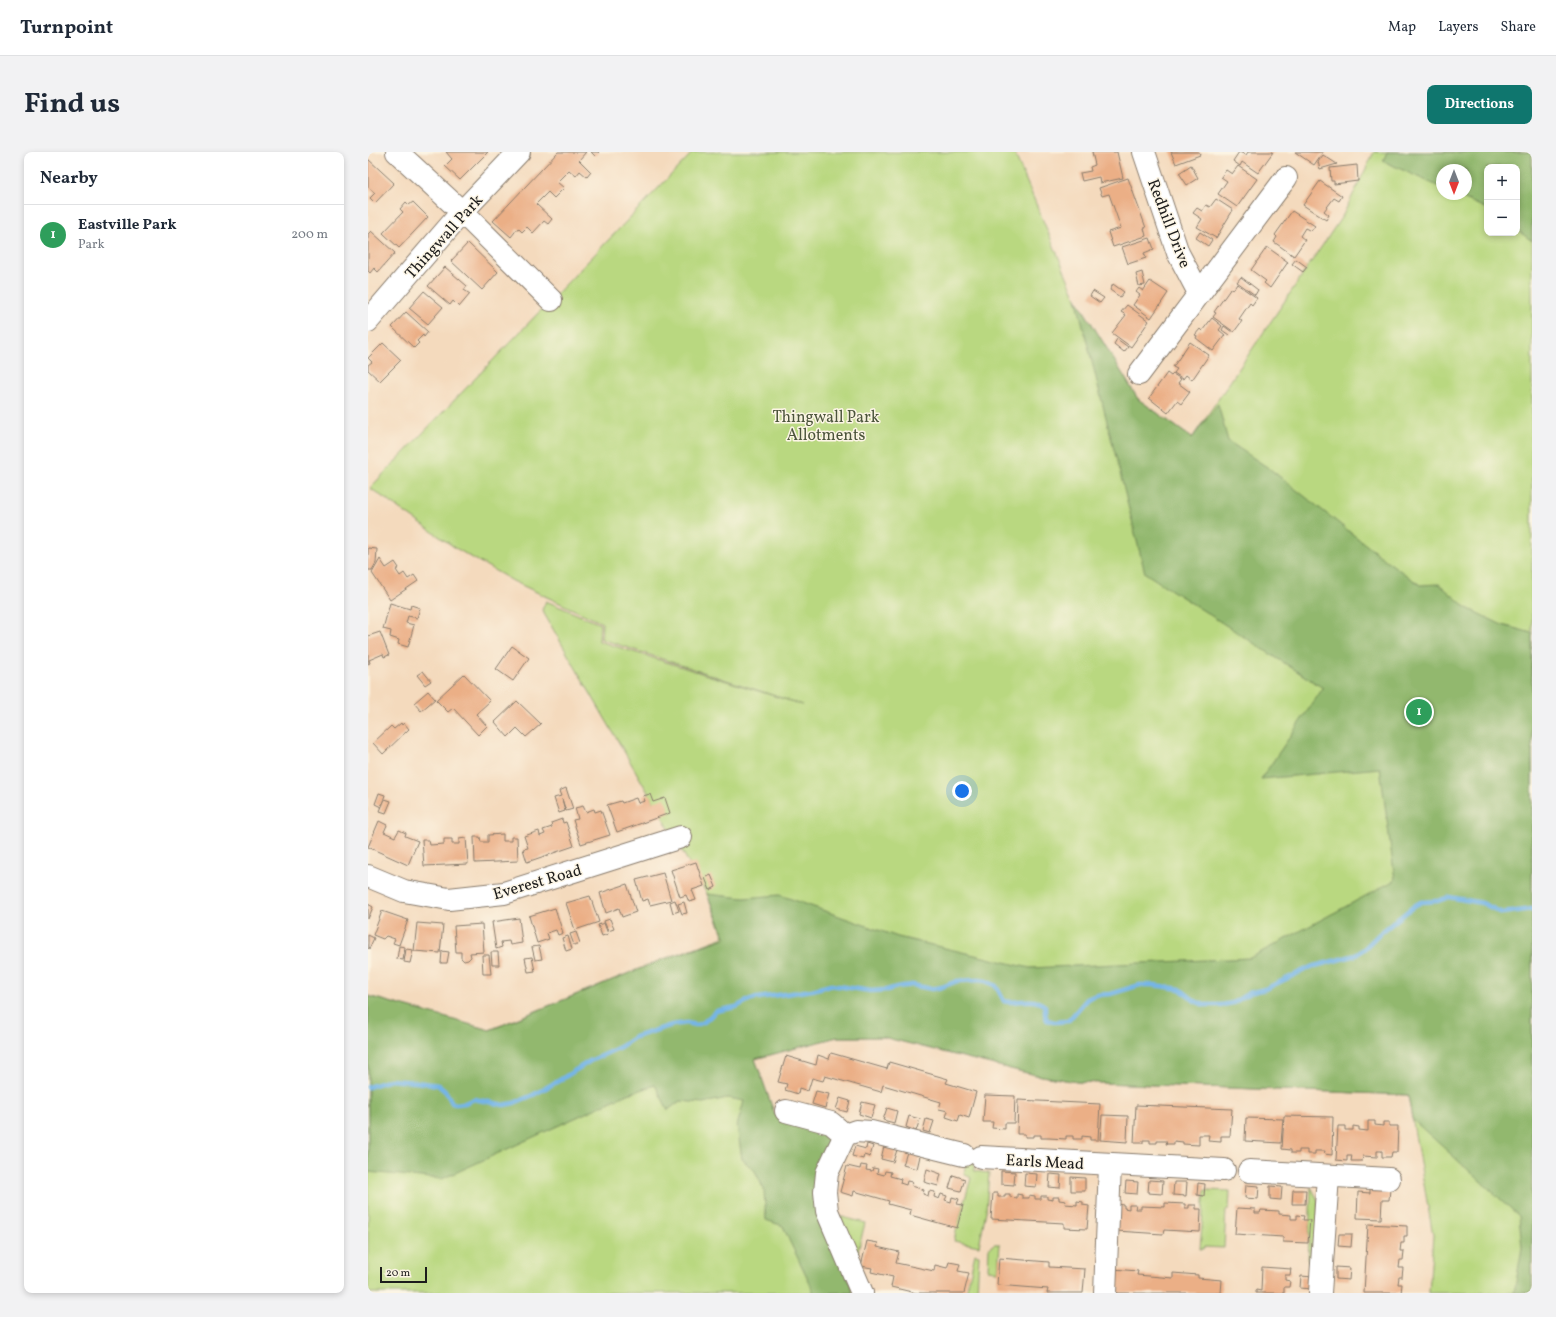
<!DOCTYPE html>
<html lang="en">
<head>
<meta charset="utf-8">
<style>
	body { margin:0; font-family:Vollkorn,serif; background:#f2f2f3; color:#1f2937 }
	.controls { position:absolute; right:12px; top:12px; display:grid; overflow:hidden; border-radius:8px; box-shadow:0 2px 6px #0003 }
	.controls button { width:36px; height:36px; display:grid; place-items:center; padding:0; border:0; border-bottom:1px solid #e0e1e3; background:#fff; color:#1f2937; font:20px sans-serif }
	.compass { position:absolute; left:1068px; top:12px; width:36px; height:36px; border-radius:50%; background:#fff; box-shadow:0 2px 6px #0003; rotate:180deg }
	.scale { position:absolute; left:12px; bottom:10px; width:47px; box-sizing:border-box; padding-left:4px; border:2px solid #1c1c1c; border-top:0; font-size:11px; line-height:14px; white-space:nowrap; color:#1c1c1c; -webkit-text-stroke:3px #fcf5e5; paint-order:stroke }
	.you { position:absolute; left:594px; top:639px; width:14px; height:14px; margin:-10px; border:3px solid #fff; border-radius:50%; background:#1a73e8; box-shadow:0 0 0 6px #1a73e833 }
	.badge { display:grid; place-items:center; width:26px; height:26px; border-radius:50%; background:#0f766e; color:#fff; font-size:13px; font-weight:700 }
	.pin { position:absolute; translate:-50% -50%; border:2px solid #fff; box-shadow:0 1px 4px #0006 }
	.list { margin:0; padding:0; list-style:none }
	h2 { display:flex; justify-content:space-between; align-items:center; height:52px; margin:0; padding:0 16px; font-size:17px }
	h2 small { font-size:13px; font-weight:400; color:#747a83 }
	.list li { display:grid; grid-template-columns:26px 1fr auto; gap:12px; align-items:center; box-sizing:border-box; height:60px; padding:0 16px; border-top:1px solid #e0e1e3 }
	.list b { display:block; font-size:15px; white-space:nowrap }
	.list p { margin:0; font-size:13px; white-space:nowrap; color:#747a83 }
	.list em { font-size:13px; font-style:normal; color:#747a83 }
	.map { position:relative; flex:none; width:1164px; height:1141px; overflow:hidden; border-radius:8px }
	header { display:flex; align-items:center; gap:24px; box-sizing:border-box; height:56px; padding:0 20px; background:#fff; border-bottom:1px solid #e0e1e3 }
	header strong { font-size:19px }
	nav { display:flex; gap:22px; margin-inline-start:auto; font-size:14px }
	.intro { display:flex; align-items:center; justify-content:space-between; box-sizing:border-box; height:96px; padding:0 24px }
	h1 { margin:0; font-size:28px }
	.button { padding:10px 18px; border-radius:8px; background:#0f766e; color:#fff; font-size:14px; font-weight:700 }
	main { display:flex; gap:24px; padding:0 24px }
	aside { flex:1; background:#fff; border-radius:8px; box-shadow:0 2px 6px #0003 }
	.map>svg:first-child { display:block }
	.green { fill:#b9d880; stroke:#6a7a4e; fill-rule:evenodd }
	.forest { fill:#92b86e; stroke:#576a45 }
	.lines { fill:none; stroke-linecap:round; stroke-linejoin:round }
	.stream { stroke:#74b5e8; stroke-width:4.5 }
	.building { fill:#ebaf86 }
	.minor-casing { stroke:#887b6c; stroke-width:24 }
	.minor { stroke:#fff; stroke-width:22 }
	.labels { text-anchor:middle; stroke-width:3; stroke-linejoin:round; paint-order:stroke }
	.street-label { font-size:16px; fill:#1c1c1c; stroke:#fcf5e5 }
	.park-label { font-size:16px; fill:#4b543a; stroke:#fcf5e5 }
</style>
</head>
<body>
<header>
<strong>Turnpoint</strong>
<nav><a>Map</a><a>Layers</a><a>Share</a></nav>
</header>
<div class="intro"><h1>Find us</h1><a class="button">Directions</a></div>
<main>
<aside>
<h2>Nearby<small></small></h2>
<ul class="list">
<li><span class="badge" style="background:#2e9e5b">1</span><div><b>Eastville Park</b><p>Park</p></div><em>200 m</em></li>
</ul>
</aside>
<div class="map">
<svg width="1164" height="1141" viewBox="0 0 1164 1141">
	<rect width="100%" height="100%" fill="#fcf5e5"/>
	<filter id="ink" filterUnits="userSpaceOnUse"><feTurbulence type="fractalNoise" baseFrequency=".025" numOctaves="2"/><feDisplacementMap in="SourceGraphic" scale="8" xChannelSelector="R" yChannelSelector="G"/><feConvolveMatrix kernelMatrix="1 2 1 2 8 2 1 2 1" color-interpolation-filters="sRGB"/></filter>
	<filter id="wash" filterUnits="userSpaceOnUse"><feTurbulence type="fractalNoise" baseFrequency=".012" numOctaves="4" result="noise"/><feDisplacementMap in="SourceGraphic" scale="16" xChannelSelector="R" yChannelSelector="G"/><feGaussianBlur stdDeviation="0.9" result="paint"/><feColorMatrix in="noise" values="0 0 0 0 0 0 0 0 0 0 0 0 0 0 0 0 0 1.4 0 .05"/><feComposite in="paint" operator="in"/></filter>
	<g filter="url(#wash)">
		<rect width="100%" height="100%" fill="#f4dabd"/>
		<path class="green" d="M325,0h321l62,146 62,101 54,39 151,-223 31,-63h158v1141h-103l4,-58 -25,-140 -331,-13 -46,-8 -148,-37h-46l-82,22 20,56 41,9 13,16 -12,44 36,109h-485v-297l121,34 172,-70 63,-23 -17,-43 -165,-284 4,-9 54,23 -1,17 204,64 -202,-66 1,-16 -89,-42 -56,-32 -87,-61zM1119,15h30v66h-30zM1074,18h24v24h-24z
			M598,1008l8,1v10l15,2 -3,38 -7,35 -25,-5 3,-14 14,-49 -7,-4z
			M943,1035l7,13 -1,63 -9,-1z
			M837,1038l25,1 -1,19h-3l-2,38 -20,-1v2h-4z
			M467,1063l30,8 -10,40z
			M626,1092h6l-2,27 -10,-1 1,-22z
			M607,1102l4,1 -2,38h-11z"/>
		<path class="forest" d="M1019,0h145v89l-15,-11v-63h-30v42l-33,-15h12v-24h-24v18l-59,-27z
			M708,146l62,101 54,39 26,-34 10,37 42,28 109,86 41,30 19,-1 28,24 35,17 30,8v660h-18l8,-45 -3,-32 -107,-97 -4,-24 -331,-13 -46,-8 -148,-37h-46l-82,22 20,56 41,9 10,9 3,7v7l-12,37 36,109h-39c-9,-23 -22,-44 -31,-67l-17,-6 -2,-30 -9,-19 -13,-12 -5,-33 7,-25 -16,-3 -25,5 -23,-2 -12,9 -13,-25 -30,10 -183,84 -74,-7v-176l122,34 171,-70 65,-22 -19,-44 37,4 36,-3 118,42 132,31 220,-10 145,-78 -15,-112 -119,11 62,-91 -178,-115z"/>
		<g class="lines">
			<path class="stream" d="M0,935l22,-7 26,2 22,3 8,7 6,11 4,1 9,-1 9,-4 30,6 10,-2 19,-8 27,-15 30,-19 30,-14 15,-10 37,-12 15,-2 9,2 8,-3 12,-11 20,-4 15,-8 61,-9 19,-5 40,6 16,-1 10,-3 15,-2 20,4 10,-2 15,-6 21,-1 8,1 10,5 8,15c12,4 26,-6 41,5v8l2,6 7,2 14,-1 19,-22 9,-4 14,-1 30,-9h14l26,4 15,12 9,4h18l11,-2 16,-10 16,-4 46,-22 45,-12 9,-7 13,-13 36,-29 7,-4 17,-1 11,-4 33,6 20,10 30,-4"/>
		</g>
		<g id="blocks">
			<path class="building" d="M78,0h42l-28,28 -15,-14 7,-7z
				M190,0h28l-7,8 12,12 -4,5 -7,-6 -4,5 -7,-6 -12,12 7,6 -10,10 -6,-6 -12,12 16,15 -4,5 -4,-3 -11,12 -6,-6 -5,5 -4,-4 -7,9 -18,-16z
				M223,0h8l-4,4z
				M724,0h25l6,26 -23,5 -1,-6 -17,4 -2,-8 11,-2 -1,-4 5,-2z
				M803,0h28l1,3 -24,9z
				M871,0l7,3 2,-3h25l-15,21 -16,-11 -2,4 -7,-5z
				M927,0h28l-9,13z
				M955,3l14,9 -17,5 -2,-7z
				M0,7l26,24 -19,20 -5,-5 5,-5 -7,-6z
				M823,13l7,13 -11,7 -8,-12z
				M989,13l1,16 -24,3v-3h-3l-1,-13z
				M870,14l19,13 -20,28 -19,-13 9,-13 -6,-4 5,-7 6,4z
				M760,26l18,50h-2l2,8 -33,11 -5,-15 13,-4 -12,-34 -7,2 -3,-8z
				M952,29l22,15 -3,5 -5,-3 -10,13 5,4 -3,5 -23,-15z
				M848,47l17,11 -17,28 -19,-11 5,-8 -9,-6 4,-5 5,3 4,-6 4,2z
				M38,50l3,3 4,-3 15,15 -29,31 -16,-15 20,-21 -3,-3z
				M924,59l23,15 -4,5 -6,-3 -5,8 5,4 -11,16 -20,-14 3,-5 -2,-2z
				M3,79l24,22 -17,19 -4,-4 -4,5 -2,-2v-37z
				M832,80l12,8 -4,6 -12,-8z
				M782,86l4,11 -10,4 2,5 -18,6 -6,-17z
				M100,91l30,29 -16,18 -31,-29z
				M899,95l21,15 -18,26 -6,-5 2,-2 -15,-11z
				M928,107l11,8 -4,5 -11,-8z
				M77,115l22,19 -3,4 6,4 -11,13 -6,-6 -3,4 -22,-19z
				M774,120l3,13 -6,1 -3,-12z
				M873,125l17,13 -3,5 -18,-13z
				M782,129l18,12 -17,25 -18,-13 7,-10 -4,-3 3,-4 4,3z
				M745,132l11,8 -4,5 -10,-7z
				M869,132l20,14 -5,7 -2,-2 -11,16 3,2 -8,11 -21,-15 3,-4 -2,-1 17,-24 2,2z
				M56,139l19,16 -15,17 -19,-16z
				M725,139l11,7 -4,5 -10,-7z
				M759,153l22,16 -18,26 -19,-14 14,-18 -5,-3z
				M38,160l22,20 -4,5 -1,-2 -6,6 2,2 -5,5 -22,-21z
				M844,166l10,8 -3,4 6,5 -12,16 -17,-13 1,-2 -2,-1 5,-6 2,2z
				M856,174l8,6 -3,3 -7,-5z
				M749,187l11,8 -4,5 -10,-8z
				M822,190l19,13 -17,25 -6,-5 -3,4 -9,-6 3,-4 -4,-2z
				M15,191l18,17 -21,21 -12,-11v-5l4,-3 -4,-4z
				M799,221l4,3 2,-2 8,5 -3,4 12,9 -9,12 -4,-3 -9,12 -19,-15z
				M0,396l9,1 -1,14 -4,7h-4z
				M12,407l6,9 9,-6 4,6 -3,2 4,6 4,-3 4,6 6,-4 4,6 -28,19 -18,-27z
				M22,451l20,6 1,-4 9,3 -3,10 -9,-2 -2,7 8,2 -6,22 -10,-3 1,-4 -9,-3 1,-6 -8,-2z
				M12,480l9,23 -5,2 -1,-3 -14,6 1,3 -2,1v-28z
				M144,494l17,12 -16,23 -17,-12z
				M55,519l8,10 -6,4 -8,-10z
				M96,522l26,27 -14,13 11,12 -9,9 -25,-27 -5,4 -12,-12z
				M60,539l7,8 -14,12 -7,-8z
				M149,549l24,23 -15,13 -9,-9 -9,9 -13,-15z
				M33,571l1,2 2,-2 5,6 -26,25 -10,-11 18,-17 3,3z
				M198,636l7,21 -7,2 -4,-12 3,12 -6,2 -5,-15 7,-2 -2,-5z
				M11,641l6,2 -4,12 -6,-3z
				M282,642l3,8 12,-4 5,15 -53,19 -10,-27 14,-4 1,2 14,-5 2,5 7,-2 -2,-5z
				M17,647l6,2 -5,12 -6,-2z
				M215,654l3,6 8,-3 1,3 6,-2 9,25 -29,9 -8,-24 5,-1 -3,-11z
				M194,667l1,4 3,-1 8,24 -47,16 -4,-13 5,-1 -4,-12 15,-5 1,5 5,-2 -2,-4 9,-3 -1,-4z
				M11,669l8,4 -3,7 11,5 4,-7 7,3 -1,3 13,5 -10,24 -40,-18z
				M135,682v7h8v-4h6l1,24 -43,2 -1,-26h6l1,5h7v-7z
				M98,686l2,26 -44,2 -2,-26h7l1,5 14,-1v-5h8v5h7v-5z
				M328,710l8,24 -12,4 4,10 -7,2 -3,-7 -6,2 -9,-27z
				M295,721l8,27 -21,5 -2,-6 -6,2 -6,-21z
				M343,723l5,12 -6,3 -5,-12z
				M259,732l9,28 -14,5 -3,-9 -13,5 -6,-20z
				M222,744l9,26 -24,8 -9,-27z
				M307,748l4,11 -6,2 -3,-11z
				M316,750l3,11 -5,1 -4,-10z
				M0,752l5,3 -5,12z
				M187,756l8,25 -5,2 -2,-5 -9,3 2,6 -12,4 -8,-27z
				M14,759l26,9 -9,25 -6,-2 2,-4 -9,-3 -3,3 -10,-4z
				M151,766l3,25 -12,2 -1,-4 -8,1 1,5 -6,2 -4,-27z
				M242,767l4,10 -6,2 -4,-10z
				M49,771l26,2 -3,28 -26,-2z
				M236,771l4,11 -6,2 -4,-11z
				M114,772l2,28 -14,1 1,4 -3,3 -4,1 -3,-3v-6h-5l-2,-26z
				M208,780l4,11 -6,2 -4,-11z
				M0,783l6,3 -5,11 -1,-1z
				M200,784l4,13 -6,2 -4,-13z
				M31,794l6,1 -2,13 -6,-1z
				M171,794l3,13 -7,1 -3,-13z
				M38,797l7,1 -3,13 -6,-1z
				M74,799l7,1 -2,11h-6z
				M123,800h7l1,13h-7z
				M114,803h7l2,19h-8z
				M164,805l3,14 -7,1 -3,-14z
				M463,901l56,16 2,-7 59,17 -2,4 30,9 -7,26 -9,-3 -2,6 -12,-4 2,-6 -9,-2 2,-7 -58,-17 -2,7 -56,-16 -2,5 -11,-3 -4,13 -9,-3 -1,6 -13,-4 2,-6 -9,-2 8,-26 30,9 2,-10 11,4z
				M448,939l13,3 -4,14 -13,-4z
				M617,943l30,1 -1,27h-9v6l-13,-1 1,-6h-10z
				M472,946l10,3 -3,11 -11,-3z
				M650,948l82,4 -2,36h-8v-3l-8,-1v3h-9v-3h-7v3l-17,-1h-8v-3h-8v2h-8v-3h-8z
				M494,950l13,3 -4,13 -12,-4z
				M768,953l96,4 -2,27h-9v6l-13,-1 1,-6h-10v10l-16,-1v-2l-9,-1v3h-8l1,-3h-10v2h-7v-3h-7v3h-9z
				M519,956l10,3 -3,12 -11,-3z
				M734,963l26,1 -1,26 -27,-2z
				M541,964l11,3 -4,12 -10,-4z
				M916,964l49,1 -1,38 -8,-1 1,-3h-10v3h-8v-4h-8v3h-8v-3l-9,-1z
				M878,966l37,1 -2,24 -36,-2z
				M558,967l8,2 -4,12 -7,-2z
				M1000,969h7v4l8,1v-4h6v4h9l-1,26h-5l-1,5h-9v-6h-5v6l-14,-1 -1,5h-11l1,-6h-5v6l-11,-1 2,-34h7v4h8v-4l6,1v3l9,1z
				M499,992l6,2 -3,11 -6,-2 -1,4 -11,-3 3,-10 11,3z
				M516,994l13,4 -4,12 -12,-3z
				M539,1000l13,4 -3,13 -14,-4z
				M493,1013l6,1 -1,4 6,1 1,-3 5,1 -1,4 7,2 1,-4 6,1 -1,4 11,3 -1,4 6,2 1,-4 6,1 -1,4 12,4 -1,4 5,2 1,-5 6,1 -1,5 5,2 2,-5 6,2 -2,4 6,2 1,-5 7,2 -2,5 6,1 -6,23 -47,-13 1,-5 -23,-6 1,-3 -35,-10 -1,5 -13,-4 7,-26 13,3z
				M559,1017l14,5 -3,12 -14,-4z
				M633,1019l14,1 -1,13 -13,-1z
				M657,1021l12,1 -1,13 -12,-1z
				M682,1022l11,1 -1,13 -11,-1z
				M585,1023l12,4 -4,12 -12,-3z
				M703,1025l14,1v13h-14z
				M781,1028l14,1 -1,13 -14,-1z
				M758,1029l12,1 -1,12 -12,-1z
				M806,1030h13l-1,14 -13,-1z
				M830,1031l7,1 -1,12 -7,-1z
				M878,1033l13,1 -1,13 -13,-1z
				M902,1034l12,1 -1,13 -11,-1z
				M1002,1035l20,2 -1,11h-7l-1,19 -24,-1 1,-26 12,1z
				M925,1038h13l-1,14h-13z
				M625,1041h5v4h7v-3h5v3l7,1v-4l5,1v3h7v-3l6,1v3h6v-3h6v3l6,1v-3h6v3l7,1 -1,3 12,1v-4l6,1v3l6,1 -2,23 -23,-1v-5l-73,-4z
				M797,1051l20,1v4h4v-3h7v4h5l-1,23 -36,-2 -1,4 -47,-3 1,-27 7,1v3l5,1v-4h7l-1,4h6v-3l24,1z
				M869,1056l18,1v4h5l1,-3 18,1v3l12,1v4h6v-4l7,1 -1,4h7l-2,23 -25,-1v-5l-48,-3z
				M1000,1072l39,2v10h-3v7h-3l-1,8h4l-1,9h-3l-1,8h4l-1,9h-3l-1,7h4l-1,9h-37z
				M971,1082h13l-1,13 -13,-1z
				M499,1089l11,2 -1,4 22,5 -3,11 38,8 1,-6 12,3 2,-6 11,2 -2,7 11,2 -5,20h-48l-25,-6 2,-10 -22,-5 1,-4 -11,-2z
				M631,1106l50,4v5l36,2 -2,24h-36l1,-4 -51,-4z
				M894,1115l29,2 -1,6h-5v5l5,1 -1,6h-5v6h-28v-3l5,1z
				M968,1115l14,1 -1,12 -13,-1z
				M745,1117l25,2 -1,4 36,3v-5l25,2v3l24,2 -1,13h-110z
				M933,1124l12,1 -1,12 -12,-1z"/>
		</g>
	</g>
	<g filter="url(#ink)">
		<use href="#blocks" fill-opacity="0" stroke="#887b6c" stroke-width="1"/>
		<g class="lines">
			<g class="minor-casing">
				<path id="minor" d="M29,0l65,60 89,88
					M776,0l34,101 21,40
					M0,169l94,-109 57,-60
					M771,222l147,-196
					M0,724l36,15 45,8 55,-6 177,-56
					M418,959l45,12 14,12
					M613,1005l243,13
					M881,1019l140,8
					M494,1141l-35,-82 -2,-19 2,-19 18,-38 11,-4 15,1 93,23
					M737,1141l5,-128
					M952,1141l8,-117"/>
			</g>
			<use href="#minor" class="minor"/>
		</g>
	</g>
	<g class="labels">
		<g class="street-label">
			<text transform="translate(802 71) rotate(69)" y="6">Redhill Drive</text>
			<text transform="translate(75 84) rotate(-48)" y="6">Thingwall Park</text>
			<text transform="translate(169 729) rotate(-16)" y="6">Everest Road</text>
			<text transform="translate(677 1009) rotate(3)" y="6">Earls Mead</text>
		</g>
		<g class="park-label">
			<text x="458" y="270">Thingwall Park<tspan x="458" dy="18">Allotments</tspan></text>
		</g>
	</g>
</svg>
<div class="controls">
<button>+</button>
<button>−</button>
</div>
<svg class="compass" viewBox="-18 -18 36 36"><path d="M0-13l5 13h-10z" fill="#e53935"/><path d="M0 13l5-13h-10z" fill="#747a83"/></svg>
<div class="scale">20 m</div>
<div class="you"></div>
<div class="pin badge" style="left:1051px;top:560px;background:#2e9e5b">1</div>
</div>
</main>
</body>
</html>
